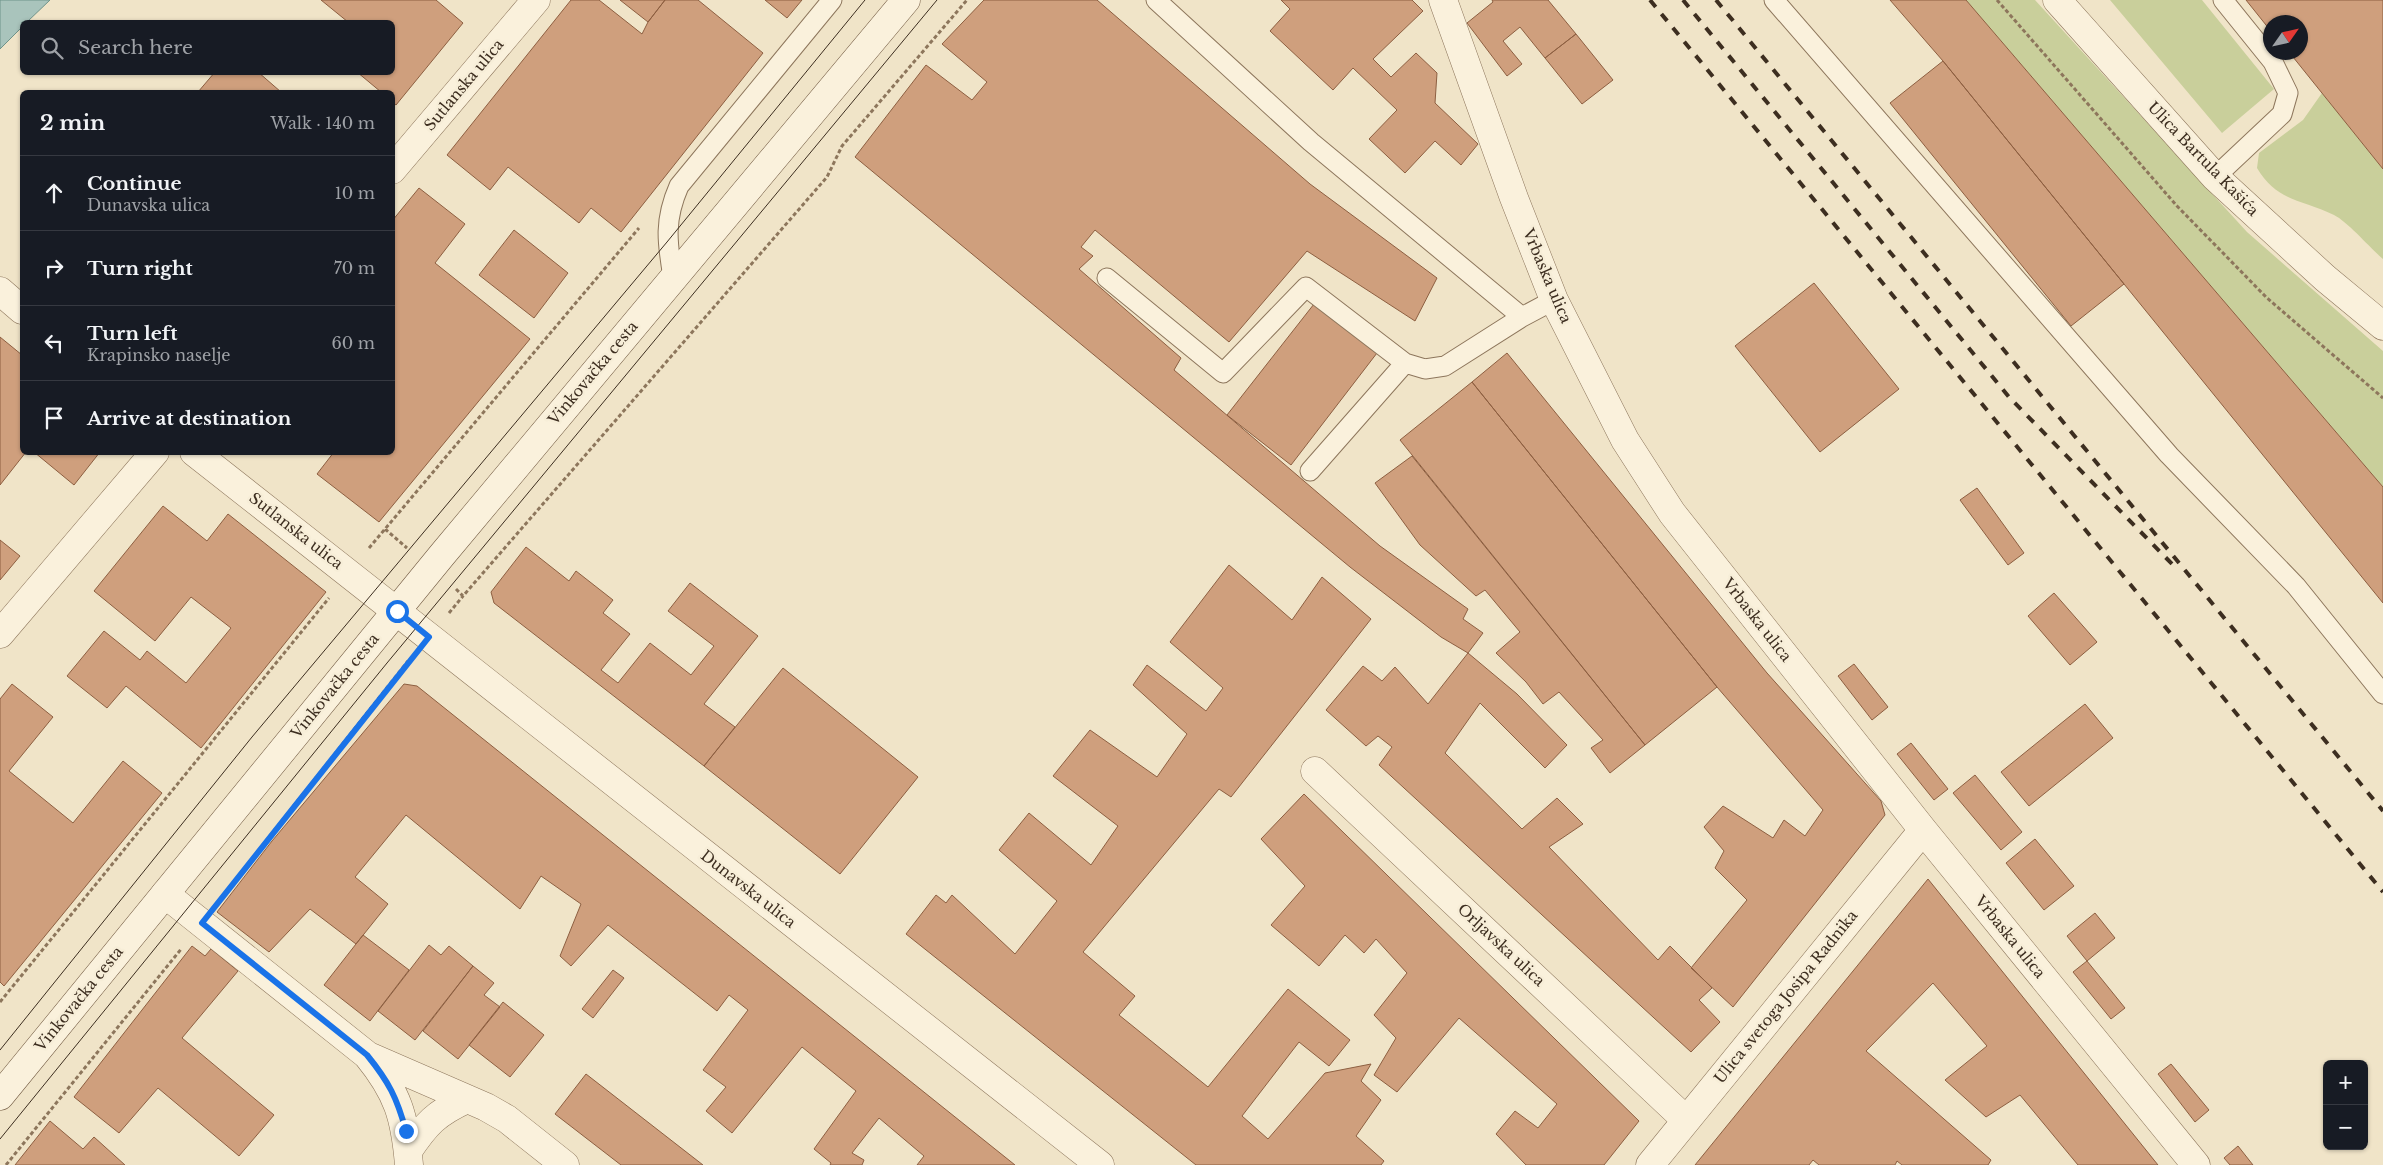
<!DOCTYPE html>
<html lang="en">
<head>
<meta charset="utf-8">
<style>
	body { margin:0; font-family:"Libre Baskerville",serif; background:#242831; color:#f1f3f6 }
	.controls { position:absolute; right:15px; bottom:15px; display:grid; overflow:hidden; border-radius:8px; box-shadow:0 1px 4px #0004 }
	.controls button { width:45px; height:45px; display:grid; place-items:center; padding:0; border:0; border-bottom:1px solid #363941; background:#171b24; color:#f1f3f6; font:25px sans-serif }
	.compass { position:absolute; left:2263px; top:15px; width:45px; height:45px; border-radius:50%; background:#171b24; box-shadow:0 1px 4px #0004; rotate:56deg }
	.stop { position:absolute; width:15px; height:15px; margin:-11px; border:4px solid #1a73e8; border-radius:50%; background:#fff }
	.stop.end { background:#1a73e8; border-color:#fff; box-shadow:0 1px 5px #0008 }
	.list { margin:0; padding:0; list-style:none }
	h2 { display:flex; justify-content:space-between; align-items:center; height:65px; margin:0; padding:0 20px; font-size:21px }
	h2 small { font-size:16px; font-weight:400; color:#9ea1a6 }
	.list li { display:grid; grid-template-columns:32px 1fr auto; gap:15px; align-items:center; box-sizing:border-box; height:75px; padding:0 20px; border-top:1px solid #363941 }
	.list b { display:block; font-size:19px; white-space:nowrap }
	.list p { margin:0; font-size:16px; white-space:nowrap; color:#9ea1a6 }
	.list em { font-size:16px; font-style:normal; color:#9ea1a6 }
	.icon { flex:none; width:28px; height:28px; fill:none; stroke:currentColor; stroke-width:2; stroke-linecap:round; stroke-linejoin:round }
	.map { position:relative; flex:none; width:2383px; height:1165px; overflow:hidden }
	.search { position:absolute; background:#171b24; box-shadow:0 1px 4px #0004; left:20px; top:20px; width:375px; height:55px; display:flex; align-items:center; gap:12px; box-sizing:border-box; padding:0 18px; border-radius:8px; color:#9ea1a6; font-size:19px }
	.panel { position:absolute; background:#171b24; box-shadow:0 1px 4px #0004; left:20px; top:90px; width:375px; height:365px; border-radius:8px }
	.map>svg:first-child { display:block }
	.green { fill:#c9cf9b }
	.water { fill:#a9c4bc; stroke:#6f938a }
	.building { fill:#cf9f7d; stroke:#8d5f41 }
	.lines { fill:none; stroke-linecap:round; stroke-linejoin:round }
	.lane-casing { stroke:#8d765c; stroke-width:21 }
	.street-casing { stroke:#8d765c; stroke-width:29 }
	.secondary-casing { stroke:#6f573f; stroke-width:29 }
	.path { stroke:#8d765c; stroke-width:3; stroke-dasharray:4 2.5; stroke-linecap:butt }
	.lane { stroke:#faf1dc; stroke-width:19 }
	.street { stroke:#faf1dc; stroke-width:28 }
	.secondary { stroke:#faf1dc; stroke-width:28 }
	.tram { stroke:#3d2e20; stroke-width:1 }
	.rail { stroke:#3d2e20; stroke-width:4; stroke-dasharray:9 9; stroke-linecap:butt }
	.route { stroke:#1a73e8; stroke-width:6 }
	.labels { text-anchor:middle; stroke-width:5; stroke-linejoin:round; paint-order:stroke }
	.street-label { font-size:15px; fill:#3d2e20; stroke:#f7eed8 }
</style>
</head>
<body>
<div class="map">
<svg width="2383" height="1165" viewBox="0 0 2383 1165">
	<rect width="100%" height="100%" fill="#f0e4c8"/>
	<path class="green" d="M1966,0h69l212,232 136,119v136z
		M2110,0h92l72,89 -52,44z
		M2322,93l61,76v90c-13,-11 -35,-37 -49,-44 -32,-16 -57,-13 -77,-47l2,-15 44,-33z"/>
	<path class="water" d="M0,0h50l-23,22h-5v5l-22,22z"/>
	<path class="building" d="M321,0h115l27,23 -67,82 -4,-3v-10h-11l-24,-20h35v-50h-44z
		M571,0h28l43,34 6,-12 17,-22h33l65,53 -142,179 -30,-24 -12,15 -71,-56 -18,23 -43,-35z
		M620,0h45l-17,22z
		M765,0h37l-15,18z
		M984,0h113l213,184 127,94 -22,43 -108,-70 -78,91 -134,-112 -14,17 12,9 -14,13 102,89 -7,12 206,176 88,63 -5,10 20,14 -15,20 -27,-16 -91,-70 -495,-410 71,-92 46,35 15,-18 -45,-38z
		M1281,0h131l11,11 -50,48 18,18 25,-24 21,20 -2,30 43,41 -17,21 -26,-24 -30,32 -36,-34 28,-29 -44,-42 -20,22 -63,-59 20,-22z
		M1492,0h56l28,34 -31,24 -25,-31 -17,14 19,23 -15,12 -40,-53 26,-21z
		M1890,0h76l417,487v116l-440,-542z
		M2246,0h137v169l-94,-117h11v-30h-30v8z
		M1576,34l37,46 -31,24 -37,-46z
		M1943,61l181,223 -53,42 -181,-223z
		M215,72h43l23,20h-83z
		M419,188l46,36 -30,39 95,76 -151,183 -62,-48 17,-22h58v-231z
		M514,230l54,43 -34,45 -55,-43z
		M1814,283l85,106 -79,63 -85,-106z
		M1314,304l63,49 -86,112 -64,-50z
		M0,337l22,18v97h4l-26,33z
		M1507,353l260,320 114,128 4,14 -152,192 -42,-39 56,-68 -32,-32 9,-17 -20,-24 19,-21 50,32 11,-18 21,16 18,-26 -106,-123 -245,-305z
		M1472,382l245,305 -72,58 -245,-305z
		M34,452h66l-26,33z
		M1412,456l233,289 -35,28 -19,-25 12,-8 -44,-48 -16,12 -17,-22 -30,-29 24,-21 -35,-42 -9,6 -56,-51 -45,-62z
		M1977,488l47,65 -16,12 -48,-65z
		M163,506l44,35 21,-27 98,78 -125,156 -75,-62 -19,22 -40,-32 37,-45 36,29 7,-9 39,32 45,-55 -40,-31 -36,44 -61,-50z
		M0,540l20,16 -20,24z
		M526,547l43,34 7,-10 37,29 -10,13 27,21 -29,36 17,13 32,-40 41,32 23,-29 -46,-35 22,-28 68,53 -54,68 31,23 -31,39 -210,-163 -3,-11z
		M1229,565l63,55 30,-43 49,42 -140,178 -12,-8 -136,163 52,44 -16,19 89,72 80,-98 62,51 -21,26 -30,-24 -57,74 26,23 57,-66 46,-9 -10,17 20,19 -25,36 28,25 -3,4h-185l-290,-231 30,-39 10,8 6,-8 63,59 42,-53 -58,-51 30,-37 62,52 27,-39 -65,-50 37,-46 67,47 30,-43 -54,-49 14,-20 59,46 17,-23 -53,-46z
		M2054,593l43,49 -27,23 -42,-49z
		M1468,653l49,41 50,51 -22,23 -65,-65 -35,50 77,76 35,-31 26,26 -34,23 109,113 12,-14 42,42 -13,12 21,22 -29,30 -312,-287 13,-18 -14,-11 -12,10 -40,-36 37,-44 19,15 13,-14 33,37z
		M1854,664l34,43 -16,13 -34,-44z
		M783,668l135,109 -78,97 -136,-108z
		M12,684l41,33 -44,54 64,52 50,-62 39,32 -158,193 -4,-4v-283z
		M404,684l13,2 598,479h-98l7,-9 -45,-38 -27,35 12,7 -2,5h-32l1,-2 -17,-14 42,-58 -54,-44 -70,86 -26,-22 20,-24 -23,-17 45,-60 -19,-15 -12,16 -109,-86 -37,41 -11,-10 21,-52 -40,-28 -21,33 -114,-94 -51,62 33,27 -32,40 -46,-35 -41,43 -52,-40 55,-71z
		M2085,704l28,34 -84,68 -28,-34z
		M1911,743l37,46 -14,11 -37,-46z
		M1975,775l47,57 -21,18 -48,-57z
		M1304,794l335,327 -35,44h-78l-30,-31 19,-23 23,17 19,-24 -98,-86 -62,74 -23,-17 22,-37 -22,-23 33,-42 -31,-34 -12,14 -19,-18 -26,31 -48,-41 34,-39 -44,-47z
		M2035,839l39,47 -30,24 -38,-47z
		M1928,879l230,286h-80l-58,-70 -34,22 -41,-37 42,-34 -54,-63 -67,68 125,109 -3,5h-86l-5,-4 -2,4h-76l-6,-5 -4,5h-114z
		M2095,913l20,25 -28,23 -20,-25z
		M363,935l46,35 -39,51 -46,-36z
		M429,945l12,10 8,-9 24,20 -58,74 -37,-29z
		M192,946l13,10 6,-7 27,22 -56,67 92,77 -35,41 -81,-68 -39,45 -45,-36z
		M2087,961l38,47 -14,11 -38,-47z
		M473,966l21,17 -10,12 16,12 -42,52 -35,-28z
		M613,970l11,8 -31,40 -11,-9z
		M503,1002l41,33 -34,42 -41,-32z
		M2171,1064l38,46 -14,12 -37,-48z
		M586,1074l117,91h-82l-66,-51z
		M50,1121l33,28 11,-12 31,28h-110z
		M2238,1146l15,19h-23l-6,-7z"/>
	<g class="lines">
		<g class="lane-casing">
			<path id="lane" d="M1156,0l155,142 211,175
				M1774,0l395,455 127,131 87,108
				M2215,177l67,-63 6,-21 -15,-31 -50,-62
				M673,277c-6,-35 -9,-57 6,-91l153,-186
				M1107,278l116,95 83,-86 99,76
				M1310,471l95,-108 20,6 20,-3 77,-49 32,-17"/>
		</g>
		<g class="street-casing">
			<path id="street" d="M1443,0l71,198 40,102 71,140 47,73 251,317 273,335
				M2057,0l158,177 110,101 58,48
				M392,170l144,-170
				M0,291l22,19
				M194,452l906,713
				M0,634l155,-182
				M1315,771l371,349
				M165,894l202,161c31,38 38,62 42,110
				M371,1057l115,50 21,12 58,46
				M408,1151c18,-27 28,-38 59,-52
				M1650,1165l273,-335"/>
		</g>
		<g class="secondary-casing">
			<path id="secondary" d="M0,1096l442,-541 464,-555"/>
		</g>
		<path class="path" d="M1997,0l180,206 90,92 116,100
			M385,529l22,19
			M369,548l270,-320
			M456,589l7,7 364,-419 15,-31 125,-146
			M449,613l14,-17
			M221,898l187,-237
			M0,1002l329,-404
			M6,1165l176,-217"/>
		<use href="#lane" class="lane"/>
		<use href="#street" class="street"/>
		<use href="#secondary" class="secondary"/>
		<path class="tram" d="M0,1050l252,-313 415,-495 198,-242
			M0,1139l387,-476 550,-663"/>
		<path class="rail" d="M1650,0l733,892
			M1683,0l326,397 163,167
			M1716,0l667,811"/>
	</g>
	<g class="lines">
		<path class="route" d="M397,611l32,26 -227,286 165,132c22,27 30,43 39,76"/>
	</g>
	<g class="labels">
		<g class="street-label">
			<text transform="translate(464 85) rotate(-50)" y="5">Sutlanska ulica</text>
			<text transform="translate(2203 159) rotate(46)" y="5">Ulica Bartula Kašića</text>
			<text transform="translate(1547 276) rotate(67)" y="5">Vrbaska ulica</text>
			<text transform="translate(593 373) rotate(-50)" y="5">Vinkovačka cesta</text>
			<text transform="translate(296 531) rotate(38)" y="5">Sutlanska ulica</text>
			<text transform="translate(1757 620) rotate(52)" y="5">Vrbaska ulica</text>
			<text transform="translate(335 686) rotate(-51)" y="5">Vinkovačka cesta</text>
			<text transform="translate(748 889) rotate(38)" y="5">Dunavska ulica</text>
			<text transform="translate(2010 937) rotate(51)" y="5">Vrbaska ulica</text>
			<text transform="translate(1501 945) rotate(43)" y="5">Orljavska ulica</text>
			<text transform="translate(1786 997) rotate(-51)" y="5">Ulica svetoga Josipa Radnika</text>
			<text transform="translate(79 999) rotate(-51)" y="5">Vinkovačka cesta</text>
		</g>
	</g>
</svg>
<div class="controls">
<button>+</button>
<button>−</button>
</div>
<svg class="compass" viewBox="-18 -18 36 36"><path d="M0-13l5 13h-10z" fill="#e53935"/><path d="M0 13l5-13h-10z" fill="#9ea1a6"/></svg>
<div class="stop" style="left:397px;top:611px"></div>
<div class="stop end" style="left:406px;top:1131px"></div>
<div class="search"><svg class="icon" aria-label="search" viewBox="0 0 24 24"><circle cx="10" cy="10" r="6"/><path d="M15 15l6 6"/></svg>Search here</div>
<section class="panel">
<h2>2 min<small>Walk · 140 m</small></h2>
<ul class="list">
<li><svg class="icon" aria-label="ahead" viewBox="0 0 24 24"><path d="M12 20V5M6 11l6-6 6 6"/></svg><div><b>Continue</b><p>Dunavska ulica</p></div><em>10 m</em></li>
<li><svg class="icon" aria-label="right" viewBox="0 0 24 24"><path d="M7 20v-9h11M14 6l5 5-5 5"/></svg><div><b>Turn right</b></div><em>70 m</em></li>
<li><svg class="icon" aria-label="left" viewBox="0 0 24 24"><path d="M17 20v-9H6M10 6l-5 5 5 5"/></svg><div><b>Turn left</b><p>Krapinsko naselje</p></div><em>60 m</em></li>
<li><svg class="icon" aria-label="arrive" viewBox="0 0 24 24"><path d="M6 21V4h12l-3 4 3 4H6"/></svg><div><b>Arrive at destination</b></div></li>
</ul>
</section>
</div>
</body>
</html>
